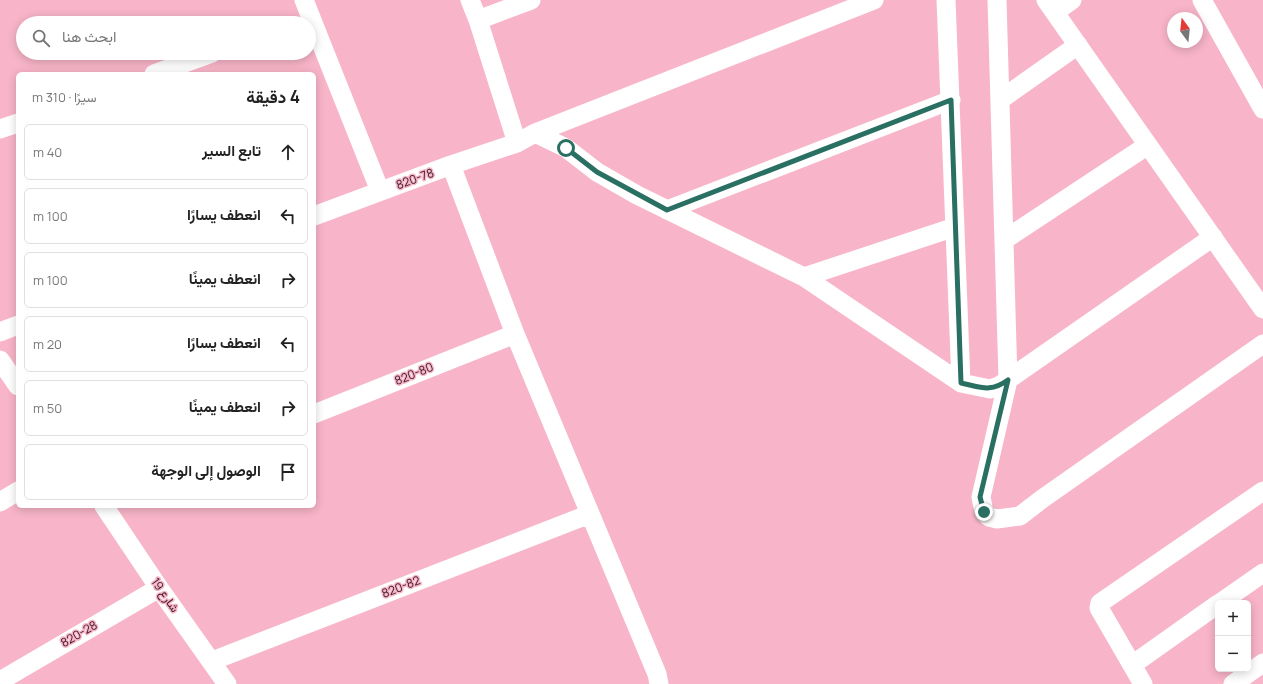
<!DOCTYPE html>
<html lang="ar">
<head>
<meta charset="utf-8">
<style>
	body { margin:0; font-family:Manrope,Vazirmatn,sans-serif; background:#f6f6f6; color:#222; direction:rtl }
	.controls { position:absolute; right:12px; bottom:12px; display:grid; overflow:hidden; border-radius:6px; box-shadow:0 2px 10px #0003 }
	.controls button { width:36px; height:36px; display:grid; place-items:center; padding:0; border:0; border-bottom:1px solid #e0e0e0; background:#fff; color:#222; font:20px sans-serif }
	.compass { position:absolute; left:1167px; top:12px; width:36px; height:36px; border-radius:50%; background:#fff; box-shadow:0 2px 10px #0003; rotate:345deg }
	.stop { position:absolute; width:12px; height:12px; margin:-9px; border:3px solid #296f62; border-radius:50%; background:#fff }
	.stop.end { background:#296f62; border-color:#fff; box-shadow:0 1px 4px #0008 }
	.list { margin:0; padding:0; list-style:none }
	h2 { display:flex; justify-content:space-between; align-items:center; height:52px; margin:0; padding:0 16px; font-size:17px }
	h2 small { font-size:13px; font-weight:400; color:#767676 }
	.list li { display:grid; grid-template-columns:26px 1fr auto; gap:12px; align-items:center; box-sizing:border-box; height:56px; margin:0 8px 8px; padding:0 8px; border:1px solid #e0e0e0; border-radius:6px }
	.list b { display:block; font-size:15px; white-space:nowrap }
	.list em { font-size:13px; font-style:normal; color:#767676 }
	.icon { flex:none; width:22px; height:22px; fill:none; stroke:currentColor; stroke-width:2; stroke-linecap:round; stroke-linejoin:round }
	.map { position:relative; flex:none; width:1263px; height:684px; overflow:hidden; direction:ltr }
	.search { position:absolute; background:#fff; box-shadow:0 2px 10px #0003; left:16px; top:16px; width:300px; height:44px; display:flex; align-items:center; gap:10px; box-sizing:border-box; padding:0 14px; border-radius:22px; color:#767676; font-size:15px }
	.panel { position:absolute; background:#fff; box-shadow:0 2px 10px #0003; left:16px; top:72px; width:300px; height:436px; border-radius:6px; direction:rtl }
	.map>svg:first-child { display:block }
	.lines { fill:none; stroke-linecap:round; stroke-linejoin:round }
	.street { stroke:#fff; stroke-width:19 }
	.route { stroke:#296f62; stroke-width:5 }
	.labels { text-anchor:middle; stroke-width:3; stroke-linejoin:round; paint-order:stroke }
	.street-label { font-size:12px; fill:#40202a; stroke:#f8b4c8 }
</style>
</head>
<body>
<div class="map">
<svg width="1263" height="684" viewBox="0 0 1263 684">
	<rect width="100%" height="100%" fill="#f8b4c8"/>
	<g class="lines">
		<path class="street" d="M304,0l76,191
			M470,0l8,20 39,123
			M946,0l15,383
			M997,0l11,380 -27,117 3,15 5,5 8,2 23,-3 22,-17 221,-155
			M1046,0l217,309
			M1202,0l61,109
			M1055,12l17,-12
			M478,20l53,-20
			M154,74l58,-21
			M1000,100l78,-55
			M0,129l18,-6
			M535,133l31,15 31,24 40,23 167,82 157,106 29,6 9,-3 214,-149
			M451,165l64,169 142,340 2,10
			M667,210l284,-110
			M314,216l137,-51 66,-22 18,-10 339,-133
			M1004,240l144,-95
			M804,277l151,-50
			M0,332l18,-7
			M0,360l18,26
			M314,414l201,-80
			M0,502l18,-11
			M104,506l55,82 68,96
			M1220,603l43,-30
			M212,661l378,-147
			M1132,665l-33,-57 1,-5 163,-112
			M0,681l159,-93
			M1143,684l-11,-19 86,-61
			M1233,684l30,-21"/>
	</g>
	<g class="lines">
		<path class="route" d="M566,148l31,24 70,38 284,-110 10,283c20,4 29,10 47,-3l-28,117 4,15"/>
	</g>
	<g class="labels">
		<g class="street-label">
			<text transform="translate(415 179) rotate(-20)" y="4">820-78</text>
			<text transform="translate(414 374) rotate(-22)" y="4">820-80</text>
			<text transform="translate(401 587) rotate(-21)" y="4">820-82</text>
			<text transform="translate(165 595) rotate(55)" y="4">شارع 19</text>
			<text transform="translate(79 634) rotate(-30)" y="4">820-28</text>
		</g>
	</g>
</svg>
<div class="controls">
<button>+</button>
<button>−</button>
</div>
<svg class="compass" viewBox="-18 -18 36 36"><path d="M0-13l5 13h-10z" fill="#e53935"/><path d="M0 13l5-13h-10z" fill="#767676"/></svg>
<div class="stop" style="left:566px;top:148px"></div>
<div class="stop end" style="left:984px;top:512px"></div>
<div class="search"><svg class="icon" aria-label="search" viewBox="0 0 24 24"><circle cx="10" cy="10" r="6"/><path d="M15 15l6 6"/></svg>ابحث هنا</div>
<section class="panel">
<h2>4 دقيقة<small>سيرًا · 310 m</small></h2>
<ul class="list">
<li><svg class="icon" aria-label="ahead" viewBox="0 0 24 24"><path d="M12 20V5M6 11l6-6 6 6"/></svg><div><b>تابع السير</b></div><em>40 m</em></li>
<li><svg class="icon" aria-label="left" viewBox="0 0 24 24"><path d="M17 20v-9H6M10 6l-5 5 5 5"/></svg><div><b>انعطف يسارًا</b></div><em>100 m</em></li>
<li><svg class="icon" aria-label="right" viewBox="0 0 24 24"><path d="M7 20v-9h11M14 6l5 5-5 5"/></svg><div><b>انعطف يمينًا</b></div><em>100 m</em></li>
<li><svg class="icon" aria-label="left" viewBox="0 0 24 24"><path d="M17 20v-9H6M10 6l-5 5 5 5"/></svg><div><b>انعطف يسارًا</b></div><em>20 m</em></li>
<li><svg class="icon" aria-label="right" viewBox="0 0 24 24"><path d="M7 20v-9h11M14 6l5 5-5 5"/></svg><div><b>انعطف يمينًا</b></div><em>50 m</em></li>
<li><svg class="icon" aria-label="arrive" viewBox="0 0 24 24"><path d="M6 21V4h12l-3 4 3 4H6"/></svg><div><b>الوصول إلى الوجهة</b></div></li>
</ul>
</section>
</div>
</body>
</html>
